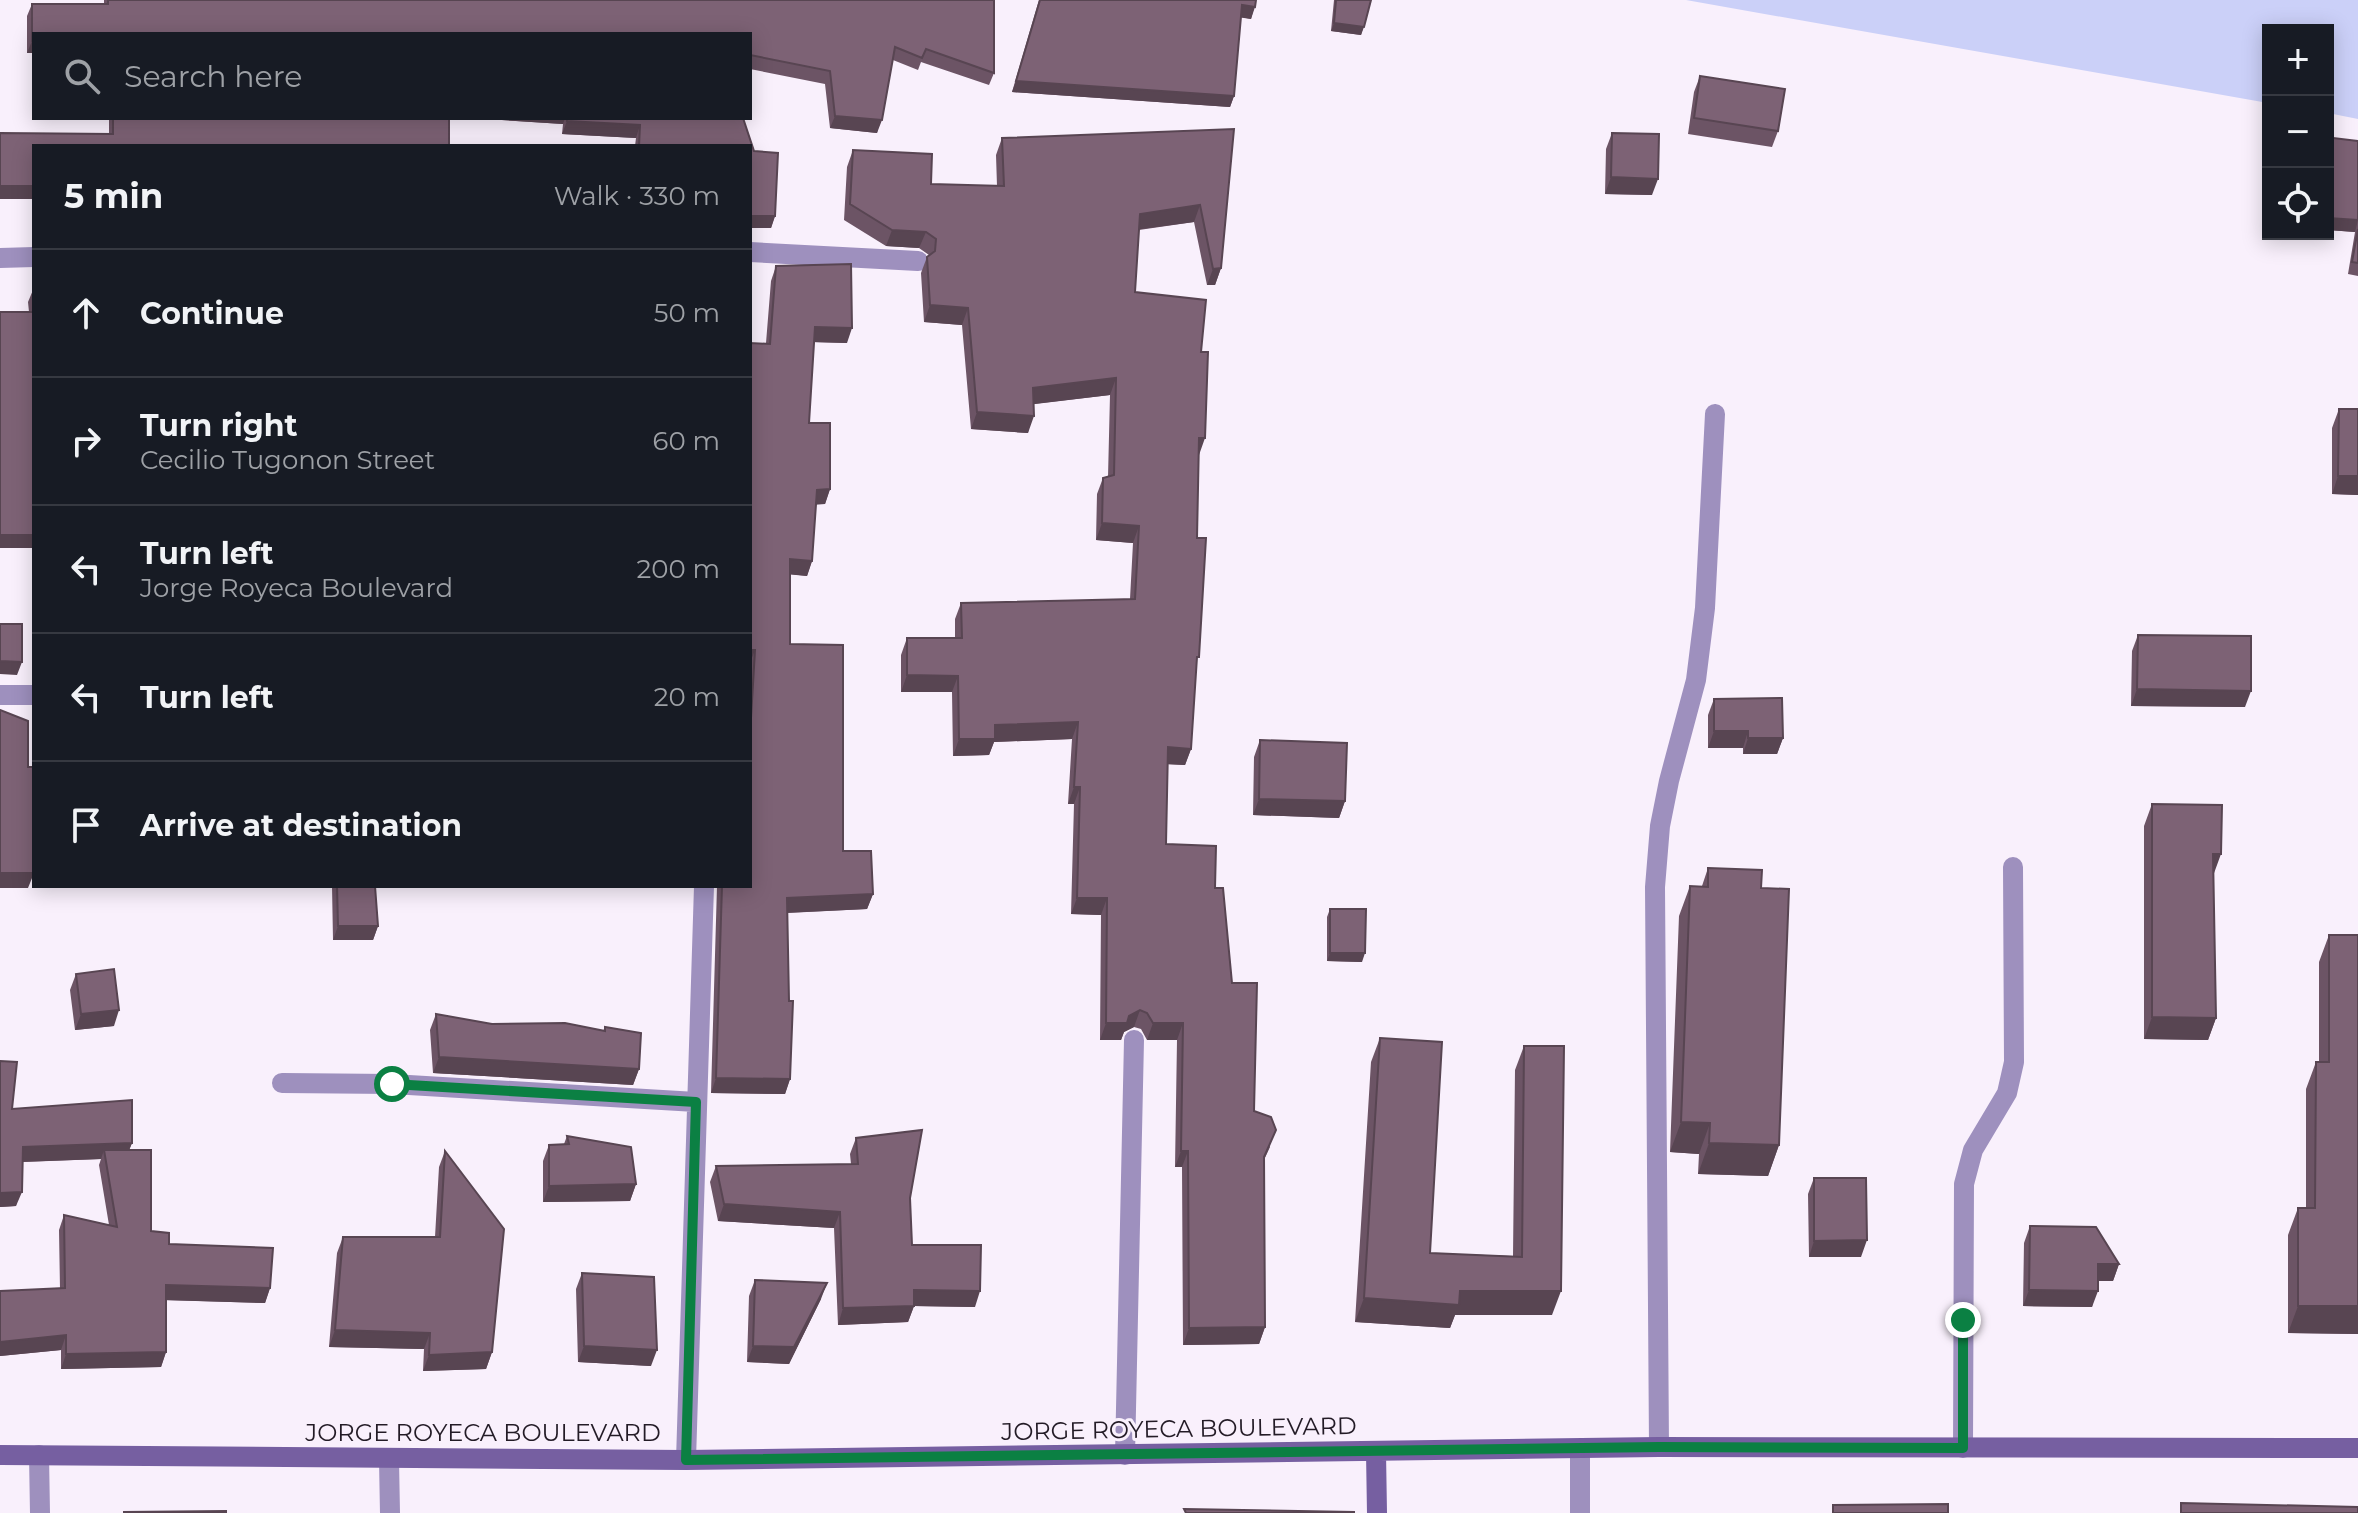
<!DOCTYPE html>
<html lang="en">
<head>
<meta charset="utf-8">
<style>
	body { margin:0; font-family:Montserrat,sans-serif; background:#20242c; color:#f1f3f6 }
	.controls { position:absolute; right:24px; top:24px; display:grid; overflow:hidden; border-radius:0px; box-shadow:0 4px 20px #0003 }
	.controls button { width:72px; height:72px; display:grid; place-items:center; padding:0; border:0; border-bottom:2px solid #363941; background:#171b24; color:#f1f3f6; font:40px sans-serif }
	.stop { position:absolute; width:24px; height:24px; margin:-18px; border:6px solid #0b8043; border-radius:50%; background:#fff }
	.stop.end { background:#0b8043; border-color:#fff; box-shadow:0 2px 8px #0008 }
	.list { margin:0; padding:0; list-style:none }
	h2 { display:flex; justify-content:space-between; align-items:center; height:104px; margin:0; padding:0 32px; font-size:34px }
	h2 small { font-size:26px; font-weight:400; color:#9ea1a6 }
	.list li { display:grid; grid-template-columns:52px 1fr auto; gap:24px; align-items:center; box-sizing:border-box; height:128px; padding:0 32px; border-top:2px solid #363941 }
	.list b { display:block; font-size:30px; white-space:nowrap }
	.list p { margin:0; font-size:26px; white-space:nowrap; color:#9ea1a6 }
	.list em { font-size:26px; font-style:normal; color:#9ea1a6 }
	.icon { flex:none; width:44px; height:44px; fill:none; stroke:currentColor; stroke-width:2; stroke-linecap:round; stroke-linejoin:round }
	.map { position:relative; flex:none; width:2358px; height:1513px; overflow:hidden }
	.search { position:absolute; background:#171b24; box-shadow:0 4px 20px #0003; left:32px; top:32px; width:720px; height:88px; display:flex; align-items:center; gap:20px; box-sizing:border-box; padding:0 28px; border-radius:0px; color:#9ea1a6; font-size:30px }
	.panel { position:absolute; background:#171b24; box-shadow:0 4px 20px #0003; left:32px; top:144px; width:720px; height:744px; border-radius:0px }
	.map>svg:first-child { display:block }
	.water { fill:#cbd0f8 }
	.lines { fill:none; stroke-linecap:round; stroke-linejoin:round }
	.lane { stroke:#9e90be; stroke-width:20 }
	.street { stroke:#9e90be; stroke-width:20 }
	.secondary { stroke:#765fa1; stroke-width:20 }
	.wall { fill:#6c5465 }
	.shaded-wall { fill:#584552 }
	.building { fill:#7d6275; stroke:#584552; stroke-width:2 }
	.route { stroke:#0b8043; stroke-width:10 }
	.labels { text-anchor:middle; stroke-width:6; stroke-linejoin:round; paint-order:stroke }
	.street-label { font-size:24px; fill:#231b26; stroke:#f9f0fc }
</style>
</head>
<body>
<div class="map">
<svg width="2358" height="1513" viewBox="0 0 2358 1513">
	<rect width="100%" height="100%" fill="#f9f0fc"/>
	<path class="water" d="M1686,0h672v119l-30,-6v-83h-60v73z"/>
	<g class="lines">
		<path class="lane" d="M1659,1447l-4,-560 5,-61 9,-45 27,-101 9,-72 10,-194
			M1963,1448l1,-264 9,-34 34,-57 7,-31 -1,-195
			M1580,1450v63
			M389,1460l1,53"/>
		<path class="street" d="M750,252l168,9
			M0,258l34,-1
			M0,695h34
			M282,1083l110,1 304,18
			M39,1455l1,58
			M1125,1455l9,-415
			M686,1460l18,-574"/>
		<path class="secondary" d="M1376,1452l1,61
			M0,1455l686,5 973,-13 699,1"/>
	</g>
	<path class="wall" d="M104,0h890v73l-5,12 -68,-23 -3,8 -25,-10 -16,73 -47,-5 -5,-44 -75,-15v-35h-716v19h-7v-37l5,-12h72z
		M1039,0h217l-5,19 -10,-2 -7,79 -4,11 -218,-15z
		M1334,0h37l-10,35 -30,-4z
		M1700,76l78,55 -6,16 -84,-13 6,-42z
		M109,118h340v28h-415v53h-34v-66l109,1z
		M470,118h273l32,98 -4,12h-21v-82h-115l1,-8 -74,-4 1,-10z
		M1234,129l-13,139 -6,17h-8l-13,-63 -55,8 -4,62 66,60 -4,186 -1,128 -5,83 -6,16 -17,-1 -2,80 49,44 39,223 16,36 -6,13 1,167 -6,17 -76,1 -1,-178h-7l2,-127h-30l-6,-11 -7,-2 -10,5 -3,8h-21l1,-125 -30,-1 3,-110h-6l4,-65 -78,3 -5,13 -36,1 -1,-64h-51v-37l6,-17h48v-19l6,-16 169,-4 3,-56 -37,-3 1,-46 6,-16 5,-1 2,-82 -77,9 -5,29 -57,-4 -9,-104 -38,-3 -3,-49 6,-16 2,-2 -10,-7 -33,-2 -42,-26 3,-53 6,-17 78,34 66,2 -1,-31 6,-17z
		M1612,133l40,62 -47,-1 1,-45z
		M2333,138l25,3v135l-10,-2 7,-42 -27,-2v-78z
		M776,266l71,77 -33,-1 -5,81 21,66 -5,15h-9l-4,57 -5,15 -17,-2v70l53,207 30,43 -6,15 -80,4 3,166 -5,15 -74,-1 6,-207h33v-543h16l5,-62z
		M33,290l1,258h-34l29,-236 -1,-10z
		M2339,409h19v86l-26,-1v-66z
		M2138,635l107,72 -114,-1 1,-55z
		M1714,699l69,39 -6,16h-34v-6h-35v-33z
		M1260,740l85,61 -6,17 -86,-3 1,-58z
		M2152,804l61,72 3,142 -8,22 -64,-1v-213z
		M1708,868l53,20 18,257 -11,31 -70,-2 1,-20 -29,-2 9,-236 11,-30h12z
		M332,886h43l3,40 -5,14h-40z
		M1330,909l32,53 -35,-1v-44z
		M2329,935h29v399l-70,-1v-98l10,-27h8v-119l10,-27h3v-100z
		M76,974l38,52 -39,4 -5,-40z
		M436,1014l56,10 111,7 2,-4 34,42 -6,16 -200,-12 -3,-43z
		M1380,1038l50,215 83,3 2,-186 9,-24 28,269h-97l-5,13 -95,-6 16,-260z
		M0,1061l12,48 120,34 -3,7 22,81 18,13 101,44 -5,15 -99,-3v52l-5,15 -100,2v-19l-61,6v-65l60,-2 -1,-59 5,-15 45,10 -10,-60 2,-6 -78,3 -7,44 -16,1z
		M567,1136l69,48 -6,17 -87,1v-41l6,-16 15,-1z
		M856,1138l54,60 2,47 63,62 -61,-1 -6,16 -70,3 -4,-97 -116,-7 -8,-39 6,-16 135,-2 -1,-10z
		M445,1151l47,201 -6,17 -63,2 1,-22 -95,-2 8,-94 6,-16h92l4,-70z
		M1814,1178l47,79h-52l-1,-63z
		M2030,1226l89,38 -6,17h-15l-6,26 -69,-1 1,-63z
		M582,1273l69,93 -73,-4 -2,-73z
		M755,1280l66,19 -32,65 -42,-2 2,-66z"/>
	<path class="shaded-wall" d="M1242,5l13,2 -4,12 -14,-2z
		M1334,23l30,4 -3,8 -30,-4z
		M32,41h2v12h-7z
		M1016,81l218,15 -4,11 -218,-15z
		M835,116l47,4 -5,13 -47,-5z
		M470,118h95l-2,6z
		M567,121l73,4 -4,13 -74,-4z
		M1611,177l47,2 -6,16 -47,-1z
		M0,186h34v13h-34z
		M1200,205l-6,17 -60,8 6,-16z
		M750,216h25l-4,12h-21z
		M2328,218l30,2 -3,12 -27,-2z
		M892,230l34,2 -7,16 -33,-2z
		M1221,268l-6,17h-8l6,-16z
		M930,305l38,3 -6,17 -38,-3z
		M815,327l37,1 -5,15 -37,-1z
		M1116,378l-6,17 -83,10 6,-17z
		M977,412l57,4 -6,17 -57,-4z
		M1199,438h6l-6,17z
		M2338,476h20v19l-26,-1z
		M830,489l-5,15 -13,1 5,-15z
		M1102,523l37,3 -6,17 -37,-3z
		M0,535h34v13h-34z
		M790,559l22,2 -5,15 -22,-2z
		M750,650h5l-5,13z
		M0,661l22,1 -5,13 -17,-1z
		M907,675l51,1 -6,16h-51z
		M2137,689l114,2 -6,16 -114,-1z
		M1078,722l-6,17 -78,3 -5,13 -36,1 6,-17 36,-14z
		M1714,731h34l-5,17h-35z
		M1748,738h35l-6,16h-34z
		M1168,747l23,2 -6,16 -23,-1z
		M1074,787h6l-6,17h-6z
		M1259,799l86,2 -6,17 -86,-3z
		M2213,854h8l-8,22z
		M0,873h34l-6,15h-28z
		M538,886h53l-1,1 -53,1z
		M873,894l-6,15 -85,4 5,-15z
		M1077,898h30l-6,17 -30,-1z
		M338,926h40l-5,14h-40z
		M1330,953h35l-3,9 -35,-1z
		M119,1010l-5,16 -39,4 6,-16z
		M1140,1010l-6,17 -10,5 -3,8h-21l6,-17 23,-7z
		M2152,1017l64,1 -8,22 -64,-1z
		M1153,1023h30l-6,17h-30z
		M439,1057l200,12 -6,16 -200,-12z
		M716,1078l74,1 -5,15 -74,-1z
		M1681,1122l29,1 -11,31 -29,-2z
		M132,1143l-6,15 -22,-8 -3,9 -83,3 5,-15z
		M1709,1143l70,2 -11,31 -70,-2z
		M1181,1151h7l-6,16h-7z
		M636,1184l-6,17 -87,1 6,-16z
		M22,1192l-6,14 -16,1v-14z
		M724,1204l116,8 -6,16 -116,-7z
		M1867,1240l-6,17h-52l5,-16z
		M2098,1264h21l-6,17h-21z
		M827,1283l-6,16 -32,65 -42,-2 6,-16z
		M166,1285l104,3 -5,15 -104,-3z
		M914,1290l66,1 -5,16 -61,-1 -6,16 -70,3 5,-17z
		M2029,1290l69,1 -6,16 -69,-1z
		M1460,1291h101l-9,24h-97l-5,13 -95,-6 9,-24z
		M2298,1306h60v28l-70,-1z
		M1265,1327l-6,17 -76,1 6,-17z
		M335,1330l95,3 -6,16 -95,-2z
		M66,1335l-5,15 -61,6v-14z
		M584,1346l73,4 -6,16 -73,-4z
		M166,1352l-5,15 -100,2 5,-15z
		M492,1352l-6,17 -63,2 6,-16z"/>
	<path class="building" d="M108,0h886v73l-68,-24 -4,9 -27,-11 -13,73 -47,-4 -5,-45 -80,-16v-21h-716v7h-2v-37h76z
		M1040,0h216l-1,7 -13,-2 -8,91 -218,-15z
		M1336,0h35l-7,27 -30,-4z
		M1700,76l85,13 -7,42 -84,-13z
		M113,118h336v28h-415v40h-34v-53l113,1z
		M567,118h176l11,33 24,2 -3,63h-25v-70h-111l1,-21 -73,-4z
		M1234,129l-13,139 -8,1 -13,-64 -60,9 -5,78 71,8 -5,52h7l-3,86h-6l-2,100h9l-7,119h-2l-6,92 -23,-2 -2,97 50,2 -1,42h8l9,95h25l-3,128 17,6 5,13 -12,27 1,170 -76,1 -1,-177h-7l2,-128h-30l-6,-10 -7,-3 -11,6 -2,7h-21l1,-125h-30l3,-111h-6l4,-65 -83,3v14h-36l-1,-63 -51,-1v-37h55l-1,-35 174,-4 4,-73 -37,-3 1,-45 11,-3 2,-97 -83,10 1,28 -57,-4 -9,-104 -38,-3 -3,-48 8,-6 1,-12 -10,-7 -34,-2 -42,-26 3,-54 79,4 -1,30 73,2 -2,-48z
		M1612,133l47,1 -1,45 -47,-2z
		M2333,138l25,3v79l-30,-2v-35z
		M2358,229v34l-6,-1z
		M851,264l1,64 -37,-1 -6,96h21v66l-13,1 -5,71 -22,-2v85l53,1v206h28l2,43 -86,4 2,103h4l-3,78 -74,-1 6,-192h28v-151l5,-85h-5v-307l20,1 6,-78z
		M33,290h1v245h-34v-223h33z
		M2339,409h19v67h-20z
		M0,624h22v38l-22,-1z
		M2138,635l113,1v55l-114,-2z
		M1782,698l1,40h-35v-7h-34v-32z
		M0,710l28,11v46h6v106h-34z
		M1260,740l87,3 -2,58 -86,-2z
		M2152,804l70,1 -1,49h-8l3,164 -64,-1z
		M1708,868l54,2 -1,18 28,1 -10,256 -70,-2 1,-20 -29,-1 9,-236 18,1z
		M337,886h38l3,40h-40z
		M1330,909h36l-1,44h-35z
		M2329,935h29v371h-60v-98h17l1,-146h13z
		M114,969l5,41 -38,4 -5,-40z
		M436,1014l56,10 73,-1 40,8v-4l36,6 -2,36 -200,-12z
		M1380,1038l62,4 -12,211 92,4 2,-211h40l-3,245h-101l-1,14 -95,-7z
		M0,1061l17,1 -5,47 120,-9v43l-109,4 -1,45 -22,1z
		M922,1130l-12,68 2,47h69l-1,46 -66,-1v16l-71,2 -3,-96 -116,-8 -8,-38 142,-2 -2,-26z
		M567,1136l64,11 5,37 -87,2v-41l20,-1z
		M104,1150h47v81l18,2v11l104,4 -3,40 -104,-3v67l-100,2v-19l-66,7v-51l65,-3 -1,-73 53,12z
		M445,1151l59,78 -12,123 -63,3 1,-22 -95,-3 8,-93h97z
		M1814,1178h52l1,62 -53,1z
		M2030,1226l66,1 23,37h-21v27l-69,-1z
		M582,1273l72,4 3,73 -73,-4z
		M755,1280l72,3 -33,64 -41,-1z
		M2181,1503l177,4v6h-177z
		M1948,1504v9h-115v-8z
		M1184,1509l170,3v1h-168z
		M226,1511v2l-103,-1z"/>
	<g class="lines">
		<path class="route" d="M392,1084l304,18 -10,358 973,-13 304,1v-128"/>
	</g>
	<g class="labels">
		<g class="street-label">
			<text transform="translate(1179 1429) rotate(-1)" y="8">JORGE ROYECA BOULEVARD</text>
			<text x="483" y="1441">JORGE ROYECA BOULEVARD</text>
		</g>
	</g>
</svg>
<div class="controls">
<button>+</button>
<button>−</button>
<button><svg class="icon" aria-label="locate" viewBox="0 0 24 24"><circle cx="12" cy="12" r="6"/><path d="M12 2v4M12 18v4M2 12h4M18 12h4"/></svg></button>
</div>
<div class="stop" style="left:392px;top:1084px"></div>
<div class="stop end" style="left:1963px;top:1320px"></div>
<div class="search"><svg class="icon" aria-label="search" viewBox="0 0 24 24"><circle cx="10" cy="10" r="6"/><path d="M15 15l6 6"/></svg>Search here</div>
<section class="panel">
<h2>5 min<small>Walk · 330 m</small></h2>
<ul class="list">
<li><svg class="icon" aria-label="ahead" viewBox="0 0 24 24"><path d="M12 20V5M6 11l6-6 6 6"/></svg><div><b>Continue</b></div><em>50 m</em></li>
<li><svg class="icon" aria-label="right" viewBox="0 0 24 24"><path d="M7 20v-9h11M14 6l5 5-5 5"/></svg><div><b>Turn right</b><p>Cecilio Tugonon Street</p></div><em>60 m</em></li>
<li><svg class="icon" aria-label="left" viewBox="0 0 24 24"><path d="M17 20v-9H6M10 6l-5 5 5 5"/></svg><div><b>Turn left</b><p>Jorge Royeca Boulevard</p></div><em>200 m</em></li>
<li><svg class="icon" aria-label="left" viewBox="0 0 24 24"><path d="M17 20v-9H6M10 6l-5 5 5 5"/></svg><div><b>Turn left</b></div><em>20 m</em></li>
<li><svg class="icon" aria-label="arrive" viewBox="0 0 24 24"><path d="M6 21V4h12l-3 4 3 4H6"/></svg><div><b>Arrive at destination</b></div></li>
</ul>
</section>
</div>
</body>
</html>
